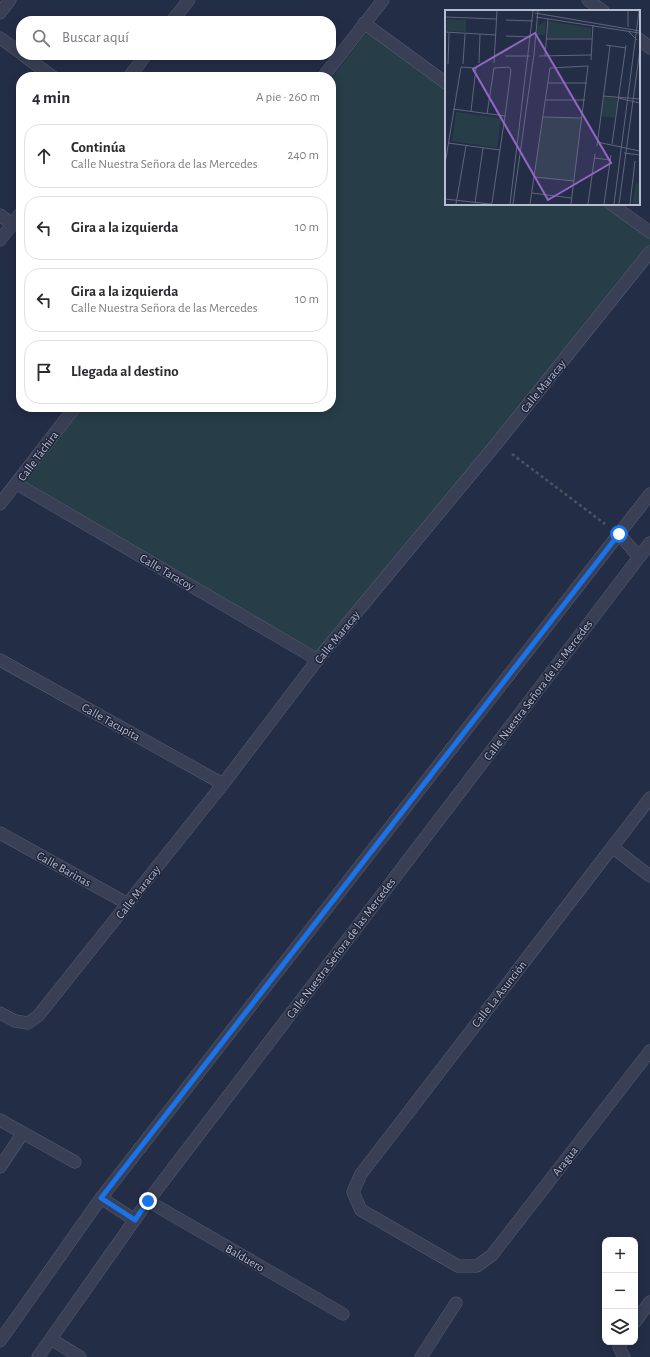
<!DOCTYPE html>
<html lang="es">
<head>
<meta charset="utf-8">
<style>
	body { margin:0; font-family:"Alegreya Sans",sans-serif; background:#f2f2f3; color:#2b2b33 }
	.controls { position:absolute; right:12px; bottom:12px; display:grid; overflow:hidden; border-radius:8px; box-shadow:0 2px 10px #0003 }
	.controls button { width:36px; height:36px; display:grid; place-items:center; padding:0; border:0; border-bottom:1px solid #e1e1e2; background:#fff; color:#2b2b33; font:20px sans-serif }
	.stop { position:absolute; width:12px; height:12px; margin:-9px; border:3px solid #1a73e8; border-radius:50%; background:#fff }
	.stop.end { background:#1a73e8; border-color:#fff; box-shadow:0 1px 4px #0008 }
	.list { margin:0; padding:0; list-style:none }
	h2 { display:flex; justify-content:space-between; align-items:center; height:52px; margin:0; padding:0 16px; font-size:17px }
	h2 small { font-size:13px; font-weight:400; color:#7c7c81 }
	.list li { display:grid; grid-template-columns:26px 1fr auto; gap:12px; align-items:center; box-sizing:border-box; height:64px; margin:0 8px 8px; padding:0 8px; border:1px solid #e1e1e2; border-radius:16px }
	.list b { display:block; font-size:15px; white-space:nowrap }
	.list p { margin:0; font-size:13px; white-space:nowrap; color:#7c7c81 }
	.list em { font-size:13px; font-style:normal; color:#7c7c81 }
	.icon { flex:none; width:22px; height:22px; fill:none; stroke:currentColor; stroke-width:2; stroke-linecap:round; stroke-linejoin:round }
	.map { position:relative; flex:none; width:650px; height:1357px; overflow:hidden }
	.search { position:absolute; background:#fff; box-shadow:0 2px 10px #0003; left:16px; top:16px; width:320px; height:44px; display:flex; align-items:center; gap:10px; box-sizing:border-box; padding:0 14px; border-radius:16px; color:#7c7c81; font-size:15px }
	.panel { position:absolute; background:#fff; box-shadow:0 2px 10px #0003; left:16px; top:72px; width:320px; height:340px; border-radius:16px }
	.map>svg:first-child { display:block }
	.green { fill:#273d47 }
	.lines { fill:none; stroke-linecap:round; stroke-linejoin:round }
	.minor-casing { stroke:#555b6f; stroke-width:13 }
	.path { stroke:#425960; stroke-width:2.5; stroke-dasharray:3 3; stroke-linecap:butt }
	.minor { stroke:#394055; stroke-width:12 }
	.route { stroke:#1a73e8; stroke-width:5 }
	.labels { text-anchor:middle; stroke-width:3; stroke-linejoin:round; paint-order:stroke }
	.street-label { font-size:12px; fill:#b7bcce; stroke:#1e253b }
	.inset-road { fill:none; stroke:#5f667c; stroke-width:1 }
	.view { fill:#9366c5; fill-opacity:0.15; stroke:#9366c5; stroke-width:2 }
	.inset-edge { fill:none; stroke:#b7bcce; stroke-width:2 }
</style>
</head>
<body>
<div class="map">
<svg width="650" height="1357" viewBox="0 0 650 1357">
	<rect width="100%" height="100%" fill="#242d46"/>
	<path class="green" d="M370,28l76,56v120h163l41,31v10l-332,414 -300,-175 59,-77h254v-328z"/>
	<g class="lines">
		<g class="minor-casing">
			<path id="minor" d="M588,0l15,11
				M0,13l10,-13
				M172,21l17,-21
				M364,23l82,60
				M0,38l21,15
				M639,39l11,9
				M23,55l30,22
				M129,77l17,-22
				M323,77l60,-77
				M611,204l39,28
				M0,215l12,9
				M0,240l21,-27
				M17,484l301,176
				M0,504l75,-97
				M619,534l20,23
				M0,660l223,124
				M650,798l-289,376 -8,18 8,18 97,56h19l15,-11 158,-204
				M0,833l128,71
				M612,847l38,29
				M0,1013l15,8 13,2 10,-7 185,-232 95,-125 179,-216 153,-191
				M0,1120l75,42
				M0,1167l23,-34
				M101,1198l34,22
				M148,1201l195,113
				M635,1322l15,-20
				M51,1339l29,18
				M0,1341l101,-143 549,-704
				M622,1342l-3,5 5,10
				M38,1357l110,-156 502,-658
				M421,1357l35,-54"/>
		</g>
		<path class="path" d="M512,454l93,70"/>
		<use href="#minor" class="minor"/>
	</g>
	<g class="lines">
		<path class="route" d="M148,1201l-13,19 -34,-22 518,-664"/>
	</g>
	<g class="labels">
		<g class="street-label">
			<text transform="translate(543 386) rotate(-51)" y="4">Calle Maracay</text>
			<text transform="translate(38 456) rotate(-53)" y="4">Calle Táchira</text>
			<text transform="translate(167 572) rotate(30)" y="4">Calle Taracoy</text>
			<text transform="translate(337 637) rotate(-51)" y="4">Calle Maracay</text>
			<text transform="translate(538 690) rotate(-53)" y="4">Calle Nuestra Señora de las Mercedes</text>
			<text transform="translate(111 722) rotate(29)" y="4">Calle Tacupita</text>
			<text transform="translate(64 869) rotate(29)" y="4">Calle Barinas</text>
			<text transform="translate(138 892) rotate(-52)" y="4">Calle Maracay</text>
			<text transform="translate(341 948) rotate(-53)" y="4">Calle Nuestra Señora de las Mercedes</text>
			<text transform="translate(499 994) rotate(-52)" y="4">Calle La Asunción</text>
			<text transform="translate(565 1161) rotate(-52)" y="4">Aragua</text>
			<text transform="translate(245 1258) rotate(30)" y="4">Balduero</text>
		</g>
	</g>
	<g transform="translate(445 10)">
		<rect width="195" height="195" fill="#242d46"/>
		<path d="M2,9l19,1v12l-20,-1zM101,11l-1,14h-8l1,-9zM103,11l43,7v10h-43zM159,87l14,1 -3,20 -14,-2zM11,102l45,6 -4,30 -45,-7zM98,108h39l-9,63 -39,-4zM191,173l4,1v20h-8z" fill="#273d47"/>
		<path class="inset-road" d="M90,3l105,18M0,7l51,2M91,7l103,16M61,10l27,1M183,17v-16M183,21l9,9M0,22l51,3M61,26l25,1M101,29h46M161,35l20,3M60,46h25M94,46l52,-1M100,46l3,-37M146,50l2,-35M34,53l1,-29M49,53l3,-52M3,54l1,-31M18,54l2,-30M103,73h39M158,86l37,3M173,88l22,5M101,90h39M8,99l52,7M42,104l7,-46 15,-1 2,3 -6,46 -13,87 -2,1M98,107l39,1M152,132l43,9M3,133l52,7M167,134l14,-99M152,136l13,-100M179,143l16,2M150,148l15,2M0,154l16,-97 15,1 -5,43M89,167l40,4M87,183l39,5M0,189l45,5M30,193l8,-55M11,194l10,-58M65,194l23,-193M68,194l21,-150 4,-43M85,194l20,-136 38,-2 -17,138M143,194l7,-50M159,194l7,-49M169,194l25,-193M174,194l21,-155M185,194l5,-43"/>
		<path class="view" d="M90,23l76,130 -63,37 -75,-131z"/>
		<rect width="195" height="195" class="inset-edge"/>
	</g>
</svg>
<div class="controls">
<button>+</button>
<button>−</button>
<button><svg class="icon" aria-label="layers" viewBox="0 0 24 24"><path d="M12 4l9 5-9 5-9-5zM3 14l9 5 9-5"/></svg></button>
</div>
<div class="stop" style="left:619px;top:534px"></div>
<div class="stop end" style="left:148px;top:1201px"></div>
<div class="search"><svg class="icon" aria-label="search" viewBox="0 0 24 24"><circle cx="10" cy="10" r="6"/><path d="M15 15l6 6"/></svg>Buscar aquí</div>
<section class="panel">
<h2>4 min<small>A pie · 260 m</small></h2>
<ul class="list">
<li><svg class="icon" aria-label="ahead" viewBox="0 0 24 24"><path d="M12 20V5M6 11l6-6 6 6"/></svg><div><b>Continúa</b><p>Calle Nuestra Señora de las Mercedes</p></div><em>240 m</em></li>
<li><svg class="icon" aria-label="left" viewBox="0 0 24 24"><path d="M17 20v-9H6M10 6l-5 5 5 5"/></svg><div><b>Gira a la izquierda</b></div><em>10 m</em></li>
<li><svg class="icon" aria-label="left" viewBox="0 0 24 24"><path d="M17 20v-9H6M10 6l-5 5 5 5"/></svg><div><b>Gira a la izquierda</b><p>Calle Nuestra Señora de las Mercedes</p></div><em>10 m</em></li>
<li><svg class="icon" aria-label="arrive" viewBox="0 0 24 24"><path d="M6 21V4h12l-3 4 3 4H6"/></svg><div><b>Llegada al destino</b></div></li>
</ul>
</section>
</div>
</body>
</html>
